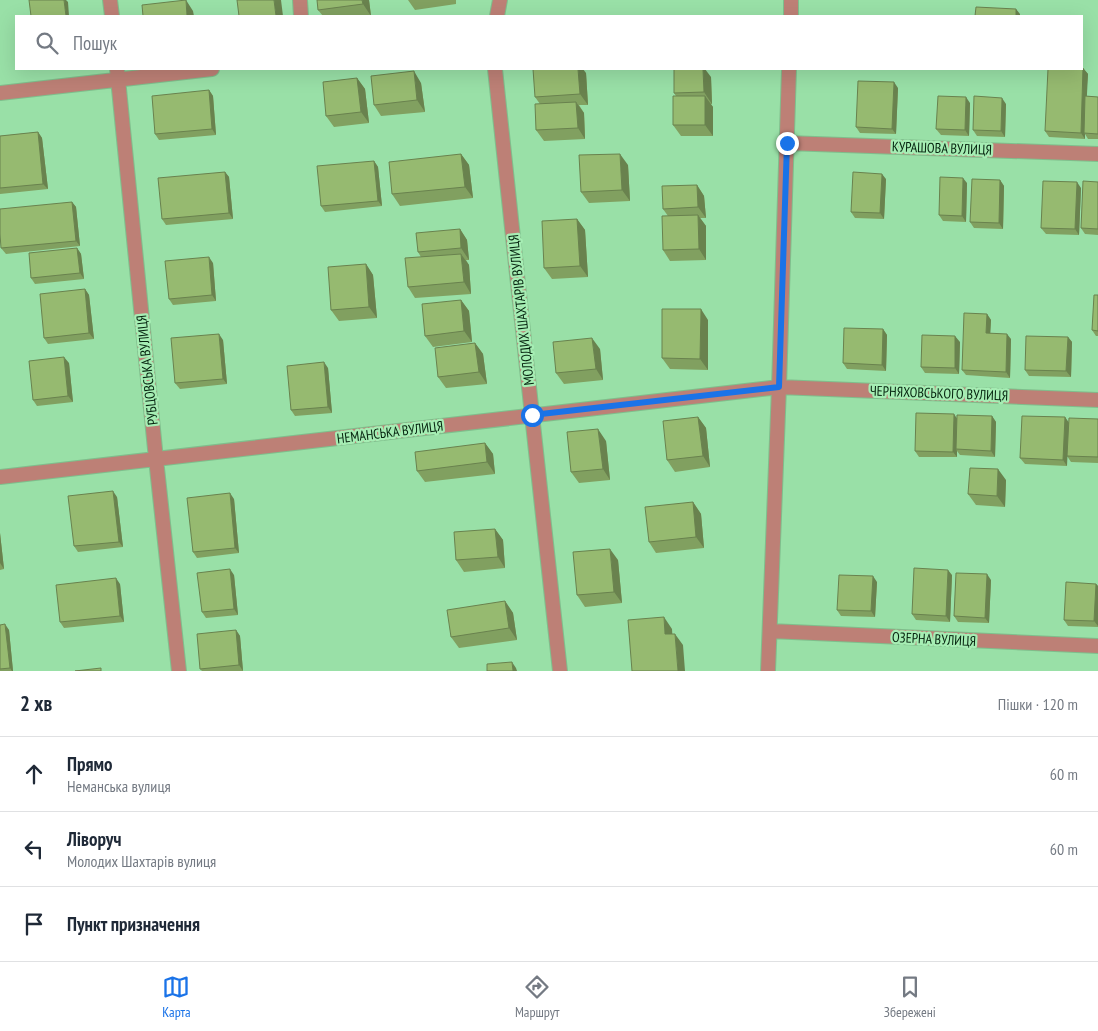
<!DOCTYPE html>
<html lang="uk">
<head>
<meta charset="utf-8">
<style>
	body { margin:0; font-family:"PT Sans Narrow",sans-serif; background:#f2f2f3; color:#1f2937 }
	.stop { position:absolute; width:15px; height:15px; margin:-11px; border:4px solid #1a73e8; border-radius:50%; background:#fff }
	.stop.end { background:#1a73e8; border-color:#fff; box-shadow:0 1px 5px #0008 }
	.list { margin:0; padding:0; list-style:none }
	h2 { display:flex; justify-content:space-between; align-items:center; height:65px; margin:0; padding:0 20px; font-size:21px }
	h2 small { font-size:16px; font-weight:400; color:#747a83 }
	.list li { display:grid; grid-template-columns:32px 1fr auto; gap:15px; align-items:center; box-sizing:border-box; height:75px; padding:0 20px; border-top:1px solid #e0e1e3 }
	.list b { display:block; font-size:19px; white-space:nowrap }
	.list p { margin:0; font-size:16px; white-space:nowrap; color:#747a83 }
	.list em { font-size:16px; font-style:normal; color:#747a83 }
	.icon { flex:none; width:28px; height:28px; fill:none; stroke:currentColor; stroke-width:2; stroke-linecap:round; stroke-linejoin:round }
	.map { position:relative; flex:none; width:1098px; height:671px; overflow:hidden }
	.search { position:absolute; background:#fff; box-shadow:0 5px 20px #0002; left:15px; right:15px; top:15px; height:55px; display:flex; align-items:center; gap:12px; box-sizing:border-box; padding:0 18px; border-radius:0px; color:#747a83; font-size:19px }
	.sheet { height:290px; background:#fff }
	nav { display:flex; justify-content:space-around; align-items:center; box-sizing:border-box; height:70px; border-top:1px solid #e0e1e3; background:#fff; font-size:14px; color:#747a83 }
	nav a { display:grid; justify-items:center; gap:2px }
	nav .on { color:#1a73e8 }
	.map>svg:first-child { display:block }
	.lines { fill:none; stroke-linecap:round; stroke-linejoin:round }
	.service-casing { stroke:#7fbe8c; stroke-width:16 }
	.minor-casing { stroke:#7fbe8c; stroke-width:16 }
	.service { stroke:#bd8076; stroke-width:14 }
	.minor { stroke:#bd8076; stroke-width:14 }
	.wall { fill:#81a060 }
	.shaded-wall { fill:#69824e }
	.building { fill:#96ba70; stroke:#69824e }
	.route { stroke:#1a73e8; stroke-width:6 }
	.labels { text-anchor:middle; stroke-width:4.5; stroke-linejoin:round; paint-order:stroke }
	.street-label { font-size:14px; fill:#06240f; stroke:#a6eeb4 }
</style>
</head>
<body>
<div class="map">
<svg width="1098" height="671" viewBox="0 0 1098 671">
	<rect width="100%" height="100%" fill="#99e0a7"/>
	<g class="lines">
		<g class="service-casing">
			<path id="service" d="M300,0l1,16"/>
		</g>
		<g class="minor-casing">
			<path id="minor" d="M110,0l2,16
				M497,16l3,-16
				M791,16v-16
				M117,69l39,390 23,212
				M495,69l37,346 28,256
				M0,93l212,-24
				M787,143l311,11
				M0,477l779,-90 319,13
				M770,631l328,15
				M768,671l11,-284 10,-318"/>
		</g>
		<use href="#service" class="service"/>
		<use href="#minor" class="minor"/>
	</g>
	<path class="wall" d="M369,0l2,16h-48l-5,-6z
		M408,0h48v4l-41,6z
		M1083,68l5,6 -2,22 12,1v42h-10l-3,-5v5l-36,-2 -4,-6z
		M586,73l2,32h-9l5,8 1,26 -41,2 -8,-11 4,-26 -5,-7z
		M711,77l1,27h-1l2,3v29h-32l-8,-11 3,-29 -2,-3z
		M357,78l8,11 4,34 -35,4 -8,-11z
		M421,83l4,29 -44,4 -7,-11z
		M898,88l-2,46 -36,-1 -4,-6z
		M209,90l4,6 3,39 -57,5 -4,-6z
		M970,103l-1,33 -28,-1 -5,-6z
		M1006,104l-1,33 -28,-1 -4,-6z
		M38,132l4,6 6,51 -48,5v-58z
		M461,154l8,11 4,33 -73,8 -8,-12z
		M374,161l4,6 4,39 -57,6 -4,-6z
		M628,165l2,36 -41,2 -8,-11z
		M225,172l4,5 4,42 -67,6 -4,-6z
		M886,179l-2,40 -29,-1 -4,-6z
		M1000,180l4,6 -1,43 -29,-1 -4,-6z
		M1098,182v53l-13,-1 -4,-6z
		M967,183l-1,39 -23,-1 -4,-6z
		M697,185l7,11 2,22h-6l6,8v34l-36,1 -7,-11 5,-34 -5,-7z
		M1081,188l-2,47 -33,-1 -5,-6z
		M72,202l4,5 4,39 -74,8 -5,-6z
		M577,219l8,11 3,47 -36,2 -8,-11z
		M460,229l7,11 2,20h-3l3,5 2,29 -56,4 -7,-11 13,-30 -3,-5z
		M77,248l4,6 3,25 -49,5 -4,-6z
		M213,263l3,38 -43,4 -4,-6z
		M366,264l7,11 4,43 -38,3 -8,-11z
		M85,289l4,6 5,44 -46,5 -4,-6z
		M1098,295v41h-2l-4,-6z
		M461,300l8,11 3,31 -39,5 -8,-11z
		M987,314l4,6 -1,13 21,6 -1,39 -44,-3 -4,-5z
		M708,320v50l-38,-1 -8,-11z
		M883,329l4,6 -1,36 -39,-2 -4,-6z
		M1068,337l4,5 -1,35 -42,-1 -4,-6z
		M223,340l4,44 -47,5 -5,-6z
		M960,342l-1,32 -34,-1 -4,-6z
		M475,343l8,11 4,30 -41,4 -8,-11z
		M600,349l3,31 -39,4 -8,-11z
		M69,363l4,39 -36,4 -4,-6z
		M328,368l4,45 -37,3 -4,-6z
		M992,416l4,6 -1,35 -35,-2 -3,-4v6h-38l-4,-6 42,-32z
		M698,417l8,11 4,39 -35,5 -8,-12z
		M1065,417l4,6 29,-4v44l-27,-1 -4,-6v10l-42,-2 -5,-6z
		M606,441l4,39 -31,3 -8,-11z
		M485,443l8,11 2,20 -70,8 -8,-11z
		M1006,480l-1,27 -29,-2 -8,-11z
		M117,497l6,50 -45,5 -4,-6z
		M234,499l5,54 -42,5 -4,-6z
		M693,502l8,12 3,34 -48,5 -7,-11z
		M495,529l8,11 2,28 -41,4 -8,-12z
		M0,533l4,36 -4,1z
		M618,560l4,43 -37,4 -8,-12z
		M234,575l4,40 -32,3 -4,-6z
		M952,575l-2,47 -34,-2 -4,-6z
		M991,580l-2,43 -31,-1 -4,-6z
		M877,582l-2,35 -34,-1 -4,-6z
		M120,584l4,38 -60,6 -4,-6z
		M1096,584l2,2v41l-30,-1 -4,-6z
		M505,601l8,12 4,27 -58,8 -8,-11z
		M0,625l9,5 4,41h-13z
		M236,630l4,6 3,35h-41l-2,-2z"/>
	<path class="shaded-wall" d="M64,0h2l2,2 1,14h-3z
		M186,0l7,11 1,5h-7z
		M274,0h7l2,16h-7z
		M362,0h7l2,16 -8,-12z
		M1016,9l4,5v2h-4z
		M1083,68l5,6 -3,59h-1l1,1v5l-4,-6z
		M578,69h5l3,4 2,32 -8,-11z
		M703,69h2l6,8 1,27 -8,-12z
		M414,71l7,12 4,29 -8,-12z
		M357,78l8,11 4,34 -8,-11z
		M894,82l4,6 -2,46 -4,-5z
		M209,90l4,6 3,39 -4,-6z
		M705,96l8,11v29l-8,-11z
		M966,97l4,6 -1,33 -4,-6z
		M1002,98l4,6 -1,33 -4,-6z
		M576,102l8,11 1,26 -7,-11z
		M38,132l4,6 6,51 -5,-5z
		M461,154l8,11 4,33 -8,-11z
		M620,154l8,11 2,36 -8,-11z
		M374,161l4,6 4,39 -4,-5z
		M225,172l4,5 4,42 -4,-6z
		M882,174l4,5 -2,40 -4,-6z
		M963,178l4,5 -1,39 -4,-6z
		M1000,180l4,6 -1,43 -4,-6z
		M1077,182l4,6 -2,47 -4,-6z
		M697,185l7,11 2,22 -8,-11z
		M72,202l4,5 4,39 -4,-5z
		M698,215l8,11v34l-7,-11z
		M577,219l8,11 3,47 -8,-11z
		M460,229l7,11 2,20 -8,-12z
		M77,248l4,6 3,25 -4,-6z
		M461,254l8,11 2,29 -7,-12z
		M209,257l4,6 3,38 -4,-6z
		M366,264l7,11 4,43 -8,-11z
		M85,289l4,6 5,44 -5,-6z
		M461,300l8,11 3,31 -8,-11z
		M701,309l7,11v50l-8,-11z
		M987,314l4,6 -1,19 -4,-6z
		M883,329l4,6 -1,36 -4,-6z
		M219,334l4,6 4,44 -4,-5z
		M1007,334l4,5 -1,39 -4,-6z
		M955,336l5,6 -1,32 -4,-6z
		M1068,337l4,5 -1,35 -5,-6z
		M592,338l8,11 3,31 -7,-11z
		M475,343l8,11 4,30 -8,-12z
		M64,357l5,6 4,39 -5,-6z
		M324,362l4,6 4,45 -4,-6z
		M954,414l4,6 -2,29 1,2v6l-4,-5z
		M992,416l4,6 -1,35 -4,-6z
		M698,417l8,11 4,39 -7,-11z
		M1065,417l4,6 -2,43 -4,-6z
		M598,429l8,12 4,39 -7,-11z
		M485,443l8,11 2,20 -8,-12z
		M998,469l8,11 -1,27 -8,-11z
		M113,491l4,6 6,50 -4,-5z
		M230,493l4,6 5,54 -4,-5z
		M693,502l8,12 3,34 -8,-11z
		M495,529l8,11 2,28 -7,-11z
		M0,533l4,36 -4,-6z
		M610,549l8,11 4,43 -8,-11z
		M230,569l4,6 4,40 -4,-6z
		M948,570l4,5 -2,47 -4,-6z
		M987,574l4,6 -2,43 -4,-5z
		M873,576l4,6 -2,35 -4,-6z
		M116,578l4,6 4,38 -4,-6z
		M1096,584l2,2v40l-4,-5z
		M505,601l8,12 4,27 -8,-12z
		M664,617l8,12 1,17 -8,-12z
		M5,624l4,6 4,41h-1l-2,-3z
		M236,630l4,6 3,35 -4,-6z
		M675,634l8,11 2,26h-7z
		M512,662l4,6 1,3h-4z"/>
	<path class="building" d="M29,0h35l2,16h-35z
		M186,0l1,16h-44l-1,-11z
		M237,0h37l2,16h-37z
		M317,0h45l1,4 -45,6z
		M976,7l40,2v7h-41z
		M1082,68h1l-2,65 -36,-2 3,-62h34z
		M533,69h45l2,25 -45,3z
		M674,69h29l1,23 -30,1z
		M414,71l3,29 -43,5 -3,-29z
		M357,78l4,34 -35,4 -3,-34z
		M858,81l36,1 -2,47 -36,-2z
		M209,90l3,39 -57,5 -3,-38z
		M673,96h32v29h-32z
		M938,96l28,1 -1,33 -29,-1z
		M974,96l28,2 -1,33 -28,-1z
		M1085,96l13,1v37l-14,-1z
		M576,102l2,26 -42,2 -1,-26z
		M38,132l5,52 -43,4v-52z
		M461,154l4,33 -73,7 -3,-32z
		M620,154l2,36 -41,2 -2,-37z
		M374,161l4,40 -57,5 -4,-40z
		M225,172l4,41 -67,6 -4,-41z
		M853,172l29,2 -2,39 -29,-1z
		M940,177l23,1 -1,38 -23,-1z
		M972,179l28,1 -1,43 -29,-1z
		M1043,181l34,1 -2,47 -34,-1z
		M1083,181l15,1v47l-17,-1z
		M697,185l1,22 -35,2 -1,-23z
		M72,202l4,39 -75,7 -1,-14v-25z
		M698,215l1,34 -36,1 -1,-34z
		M577,219l3,47 -36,2 -2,-47z
		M460,229l1,19 -43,4 -2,-19z
		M77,248l3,25 -49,5 -2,-25z
		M461,254l3,28 -56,5 -3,-29z
		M209,257l3,38 -43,4 -4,-38z
		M366,264l3,43 -38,3 -3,-43z
		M85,289l4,44 -45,5 -4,-44z
		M1094,295h4v36l-6,-1z
		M461,300l3,31 -39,5 -3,-32z
		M662,309h39l-1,50 -38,-1z
		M964,313l23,1 -1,19 21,1 -1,38 -44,-2z
		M844,328l39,1 -1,36 -39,-2z
		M219,334l4,45 -48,4 -4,-45z
		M922,335l33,1v32l-34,-1z
		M1026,336l42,1 -2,34 -41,-1z
		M592,338l4,31 -40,4 -3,-31z
		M475,343l4,29 -41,5 -3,-29z
		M64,357l4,39 -35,4 -4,-39z
		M324,362l4,45 -37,3 -4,-44z
		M916,413l38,1 -1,38 -38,-1z
		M957,415l35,1 -1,35 -35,-2z
		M1022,416l43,1 -2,43 -43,-2z
		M698,417l5,39 -36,4 -4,-39z
		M1069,418l29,1v38l-31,-1z
		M598,429l5,40 -32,3 -4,-40z
		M485,443l2,19 -70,9 -2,-19z
		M970,468l28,1 -1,27 -29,-2z
		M113,491l6,51 -45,4 -6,-50z
		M230,493l5,55 -42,4 -6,-54z
		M693,502l3,35 -47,5 -4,-35z
		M495,529l3,28 -42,3 -2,-28z
		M610,549l4,43 -37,3 -4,-43z
		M914,568l34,2 -2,46 -34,-2z
		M230,569l4,40 -32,3 -5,-39z
		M956,573l31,1 -2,44 -31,-2z
		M839,575l34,1 -2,35 -34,-1z
		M116,578l4,38 -60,6 -4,-37z
		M1066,582l30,2 -2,37 -30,-1z
		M505,601l4,27 -58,9 -4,-27z
		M664,617l1,17h10l3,37h-46l-4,-51z
		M5,624l5,44 -10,1v-44z
		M236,630l3,35 -39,4 -3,-35z
		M512,662l1,9h-26v-7z
		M101,668v3h-26z"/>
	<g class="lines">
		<path class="route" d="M532,415l247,-28 8,-244"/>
	</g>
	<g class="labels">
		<g class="street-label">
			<text transform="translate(942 148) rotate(2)" y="5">КУРАШОВА ВУЛИЦЯ</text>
			<text transform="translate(521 310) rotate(-96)" y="5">МОЛОДИХ ШАХТАРІВ ВУЛИЦЯ</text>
			<text transform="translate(147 370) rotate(-96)" y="5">РУБЦОВСЬКА ВУЛИЦЯ</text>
			<text transform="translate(939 393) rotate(2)" y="5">ЧЕРНЯХОВСЬКОГО ВУЛИЦЯ</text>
			<text transform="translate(390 432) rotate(-7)" y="5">НЕМАНСЬКА ВУЛИЦЯ</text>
			<text transform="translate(934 639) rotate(3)" y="5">ОЗЕРНА ВУЛИЦЯ</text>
		</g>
	</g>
</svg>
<div class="stop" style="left:532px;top:415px"></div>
<div class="stop end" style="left:787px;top:143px"></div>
<div class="search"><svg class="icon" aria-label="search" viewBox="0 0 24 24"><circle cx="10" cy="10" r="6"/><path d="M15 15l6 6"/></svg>Пошук</div>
</div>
<section class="sheet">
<h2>2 хв<small>Пішки · 120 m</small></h2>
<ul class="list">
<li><svg class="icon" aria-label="ahead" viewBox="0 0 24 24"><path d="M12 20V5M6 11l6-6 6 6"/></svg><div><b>Прямо</b><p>Неманська вулиця</p></div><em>60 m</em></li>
<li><svg class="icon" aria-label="left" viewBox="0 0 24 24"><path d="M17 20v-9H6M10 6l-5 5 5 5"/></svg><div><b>Ліворуч</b><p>Молодих Шахтарів вулиця</p></div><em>60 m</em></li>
<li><svg class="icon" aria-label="arrive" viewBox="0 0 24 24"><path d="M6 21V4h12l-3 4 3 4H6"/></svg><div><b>Пункт призначення</b></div></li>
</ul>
</section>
<nav>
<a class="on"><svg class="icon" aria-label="map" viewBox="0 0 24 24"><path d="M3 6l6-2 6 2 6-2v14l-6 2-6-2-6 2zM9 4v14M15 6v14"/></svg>Карта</a>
<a><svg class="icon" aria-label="directions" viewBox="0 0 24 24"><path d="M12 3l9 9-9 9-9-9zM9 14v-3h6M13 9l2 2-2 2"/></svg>Маршрут</a>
<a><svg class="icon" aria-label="saved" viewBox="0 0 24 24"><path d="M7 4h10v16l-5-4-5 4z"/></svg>Збережені</a>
</nav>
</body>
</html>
